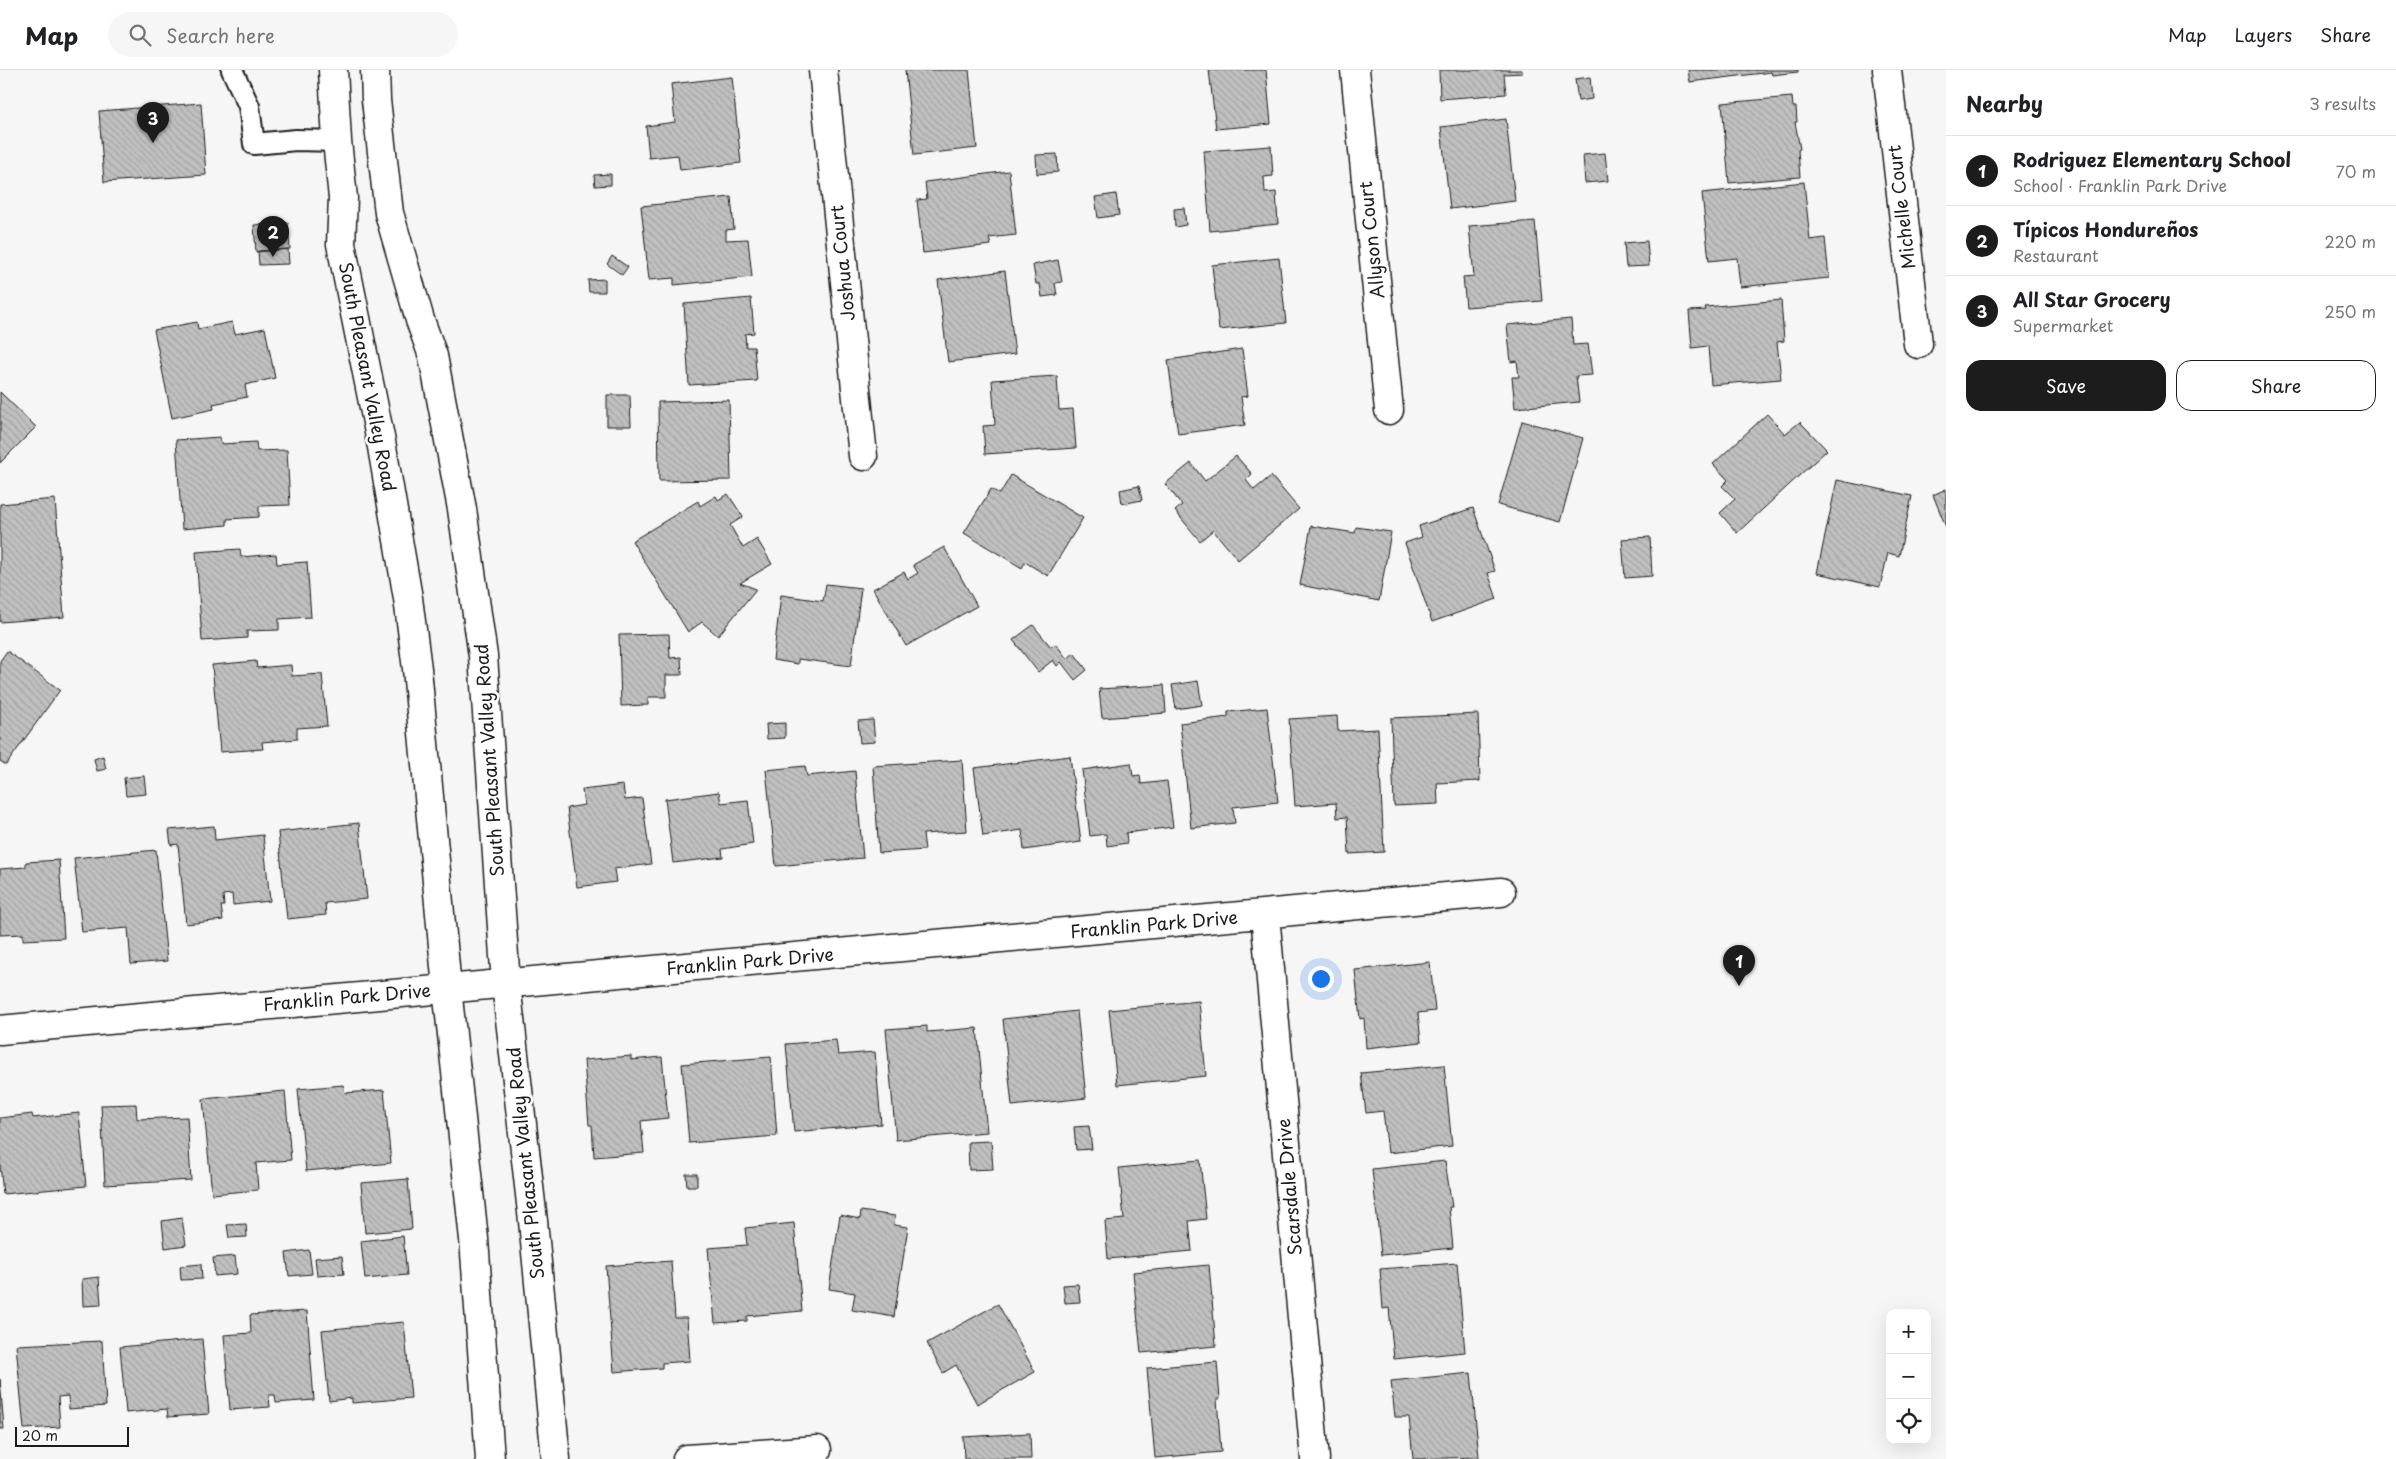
<!DOCTYPE html>
<html lang="en">
<head>
<meta charset="utf-8">
<style>
	body { margin:0; font-family:"Playpen Sans",sans-serif; background:#f6f6f6; color:#202124 }
	.controls { position:absolute; right:15px; bottom:15px; display:grid; overflow:hidden; border-radius:10px; box-shadow:0 5px 20px #0002 }
	.controls button { width:45px; height:45px; display:grid; place-items:center; padding:0; border:0; border-bottom:1px solid #e0e0e0; background:#fff; color:#202124; font:25px sans-serif }
	.scale { position:absolute; left:15px; bottom:12px; width:114px; box-sizing:border-box; padding-left:5px; border:2px solid #1c1c1c; border-top:0; font-size:14px; line-height:18px; white-space:nowrap; color:#1c1c1c; -webkit-text-stroke:4px #fff; paint-order:stroke }
	.you { position:absolute; left:1320px; top:908px; width:18px; height:18px; margin:-12px; border:4px solid #fff; border-radius:50%; background:#1a73e8; box-shadow:0 0 0 8px #1a73e833 }
	.badge { display:grid; place-items:center; width:32px; height:32px; border-radius:50%; background:#1c1c1c; color:#fff; font-size:16px; font-weight:700 }
	.pin { position:absolute; translate:-50% -41px; filter:drop-shadow(0 1px 2px #0008) }
	.pin::after { content:''; position:absolute; top:26px; width:18px; height:15px; background:inherit; clip-path:polygon(0 0,100% 0,50% 100%) }
	.list { margin:0; padding:0; list-style:none }
	h2 { display:flex; justify-content:space-between; align-items:center; height:65px; margin:0; padding:0 20px; font-size:21px }
	h2 small { font-size:16px; font-weight:400; color:#757577 }
	.list li { display:grid; grid-template-columns:32px 1fr auto; gap:15px; align-items:center; box-sizing:border-box; height:70px; padding:0 20px; border-top:1px solid #e0e0e0 }
	.list b { display:block; font-size:19px; white-space:nowrap }
	.list p { margin:0; font-size:16px; white-space:nowrap; color:#757577 }
	.list em { font-size:16px; font-style:normal; color:#757577 }
	.actions { display:flex; gap:10px; padding:15px 20px }
	.actions a { flex:1; padding:11px 0; border:1px solid #1c1c1c; border-radius:15px; text-align:center; font-size:18px; color:#1c1c1c }
	.actions .main { background:#1c1c1c; color:#fff }
	.icon { flex:none; width:28px; height:28px; fill:none; stroke:currentColor; stroke-width:2; stroke-linecap:round; stroke-linejoin:round }
	.map { position:relative; flex:none; width:1946px; height:1389px; overflow:hidden }
	header { display:flex; align-items:center; gap:30px; box-sizing:border-box; height:70px; padding:0 25px; background:#fff; border-bottom:1px solid #e0e0e0 }
	header strong { font-size:24px }
	nav { display:flex; gap:28px; margin-inline-start:auto; font-size:18px }
	.search { width:350px; height:45px; background:#f6f6f6; display:flex; align-items:center; gap:12px; box-sizing:border-box; padding:0 18px; border-radius:28px; color:#757577; font-size:19px }
	main { display:flex }
	aside { flex:1; background:#fff }
	.map>svg:first-child { display:block }
	.building { fill:url(#building-back-hatch); stroke:#1c1c1c }
	.lines { fill:none; stroke-linecap:round; stroke-linejoin:round }
	.service-casing { stroke:#1c1c1c; stroke-width:24 }
	.minor-casing { stroke:#1c1c1c; stroke-width:31 }
	.tertiary-casing { stroke:#1c1c1c; stroke-width:31 }
	.service { stroke:#fff; stroke-width:20 }
	.minor { stroke:#fff; stroke-width:28 }
	.tertiary { stroke:#fff; stroke-width:28 }
	.labels { text-anchor:middle; stroke-width:5; stroke-linejoin:round; paint-order:stroke }
	.street-label { font-size:18px; fill:#1c1c1c; stroke:#fff }
</style>
</head>
<body>
<header>
<strong>Map</strong>
<div class="search"><svg class="icon" aria-label="search" viewBox="0 0 24 24"><circle cx="10" cy="10" r="6"/><path d="M15 15l6 6"/></svg>Search here</div>
<nav><a>Map</a><a>Layers</a><a>Share</a></nav>
</header>
<main>
<div class="map">
<svg width="1946" height="1389" viewBox="0 0 1946 1389">
	<defs>
		<pattern id="building-back-hatch" width="6" height="6" patternUnits="userSpaceOnUse" patternTransform="scale(1.25)"><rect width="6" height="6" fill="#c0c0c0"/><path d="M-1 5l2 2M0 0l6 6M5-1l2 2" fill="none" stroke="#a4a4a4"/></pattern>
	</defs>
	<rect width="100%" height="100%" fill="#f6f6f6"/>
	<filter id="ink" filterUnits="userSpaceOnUse"><feTurbulence type="fractalNoise" baseFrequency=".02" numOctaves="2"/><feDisplacementMap in="SourceGraphic" scale="10" xChannelSelector="R" yChannelSelector="G"/><feConvolveMatrix kernelMatrix="1 2 1 2 8 2 1 2 1" color-interpolation-filters="sRGB"/></filter>
	<g filter="url(#ink)">
		<path class="building" d="M905,0h64l8,78 -63,7z
			M1209,0h57l5,54 -55,5z
			M1439,0h83v3l-18,1 2,20 -66,5z
			M1688,0h110v2l-26,3 -1,-3 -81,10z
			M732,7l9,86 -61,7 -2,-15 -29,3 -3,-32 29,-4 -4,-38z
			M1590,7l2,22 -14,2 -3,-22z
			M1792,27l1,10h3l1,15h-2l5,27 -2,1 2,27 -71,6 -7,-80z
			M201,33l5,72 -102,7 -5,-71z
			M1506,49l9,82 -65,8 -9,-82z
			M1271,76l2,30 -9,1 1,16 11,-1 2,32 -68,7 -6,-80z
			M1605,83l3,28 -23,2 -2,-28z
			M1057,84l1,18 -21,2 -1,-19z
			M1009,101l7,64 -27,3 2,7 -68,8 -6,-53 10,-1 -2,-17z
			M611,104v11l-16,1 -1,-11z
			M1804,112l6,58 15,-2 4,40 -89,9 -3,-29 -28,3 -7,-68z
			M1116,124l3,21 -21,3 -3,-21z
			M731,127l3,32 -8,1v10l22,-1 4,38 -78,8v-7l-25,2 -8,-74z
			M1184,138l2,17 -11,2 -1,-18z
			M1535,151l7,80 -76,6 -3,-30 11,-1 -5,-50z
			M288,153l2,26 -34,3 -2,-27z
			M1647,171l2,25 -23,1 -2,-24z
			M288,179l1,15 -30,1 -1,-14z
			M612,186l16,11 -6,8 -15,-11z
			M1279,188l7,65 -67,7 -7,-65z
			M1058,190l4,22 -7,1 2,12 -15,2 -2,-13h-4l-3,-19z
			M1005,201l10,83 -67,8 -10,-82z
			M605,209v13h-16l-1,-12z
			M751,228l3,35 -9,1 1,13h8l3,34 -68,4 -5,-81z
			M1781,230l3,41 -7,1 4,37 -70,6 -3,-39 -16,2 -3,-37 17,-1 -1,-3z
			M1571,249l2,26 15,-1 4,31 -16,1 3,26 -64,6 -3,-31h7l-2,-16 -6,1 -4,-37z
			M197,252l1,7 34,-7 3,12 30,-6 10,50 -30,7 2,12 -34,7 1,5 -42,9 -18,-88z
			M1242,279l6,47 -7,1 4,28 -67,9 -10,-74z
			M1057,306l2,34 14,-1 3,39 -91,6 -2,-28 12,-1 -3,-45z
			M0,322l36,35 -36,36z
			M607,325h23l1,31h-24z
			M729,330l2,80 -72,1 -1,-79z
			M1767,344l18,20 15,-12 27,28 -90,83 -17,-20 15,-14 -13,-13 6,-6 -15,-16z
			M1522,351l61,17 -23,84 -62,-17z
			M220,367l1,7 35,-2 1,9 30,-1 3,55 -31,1v11l-32,2v6l-45,4 -6,-89z
			M1236,386l16,18 -6,6 8,10 17,-14 28,33 -61,51 -25,-30 -13,11 -25,-30 7,-6 -17,-21 26,-21 14,18z
			M1011,405l72,43 -35,58 -23,-14 -3,6 -58,-35 27,-44 9,5z
			M1837,410l75,16 -13,60 -11,-3 -8,34 -63,-14z
			M1139,416l3,14 -20,4 -2,-14z
			M1946,419v38l-13,-32z
			M728,424l15,23 -13,8 13,23 14,-9 15,25 -32,19 16,6 -38,47 -16,-14 -14,10 -56,-91 66,-40 2,5 16,-10 2,4z
			M55,429l9,118 -64,5v-118z
			M1473,438l22,63 -7,2 9,26 -65,23 -27,-79 17,-6 -3,-11z
			M1311,456l44,7 1,-6 35,5 -12,69 -79,-16z
			M1650,467l2,39 -27,2 -3,-39z
			M944,477l33,59 -71,40 -33,-57 31,-17 4,7 10,-6 -5,-8z
			M240,479l1,8 35,-3 1,10 30,-2 4,55 -32,2v11l-32,1v7l-45,3 -6,-89z
			M826,514l35,4 -10,78 -53,-7v5l-25,-4 8,-65 42,6z
			M1033,555l18,22 5,-3 11,15 7,-6 13,17 -12,10 -14,-18 -4,4 -4,-6 -15,12 -25,-32z
			M669,564l1,24 11,-1 1,18h-16v22h-18v8l-27,1 -2,-71z
			M7,581l53,39 -54,75 -6,-4v-100z
			M256,591l1,7 34,-3 1,11 30,-2 5,52 -30,2v11l-35,3 1,7 -43,3 -8,-87z
			M1198,611l4,24 -26,4 -4,-24z
			M1164,615l2,28 -64,5 -3,-29z
			M1267,638l11,94 -45,5 2,16 -44,5 -11,-105 48,-6v-5z
			M1478,644l2,67 -43,2 1,21 -44,2 -3,-88z
			M1337,646l1,15 40,-2 6,123 -35,2 -2,-37 -10,1 -1,-15 -41,3 -6,-87z
			M873,650l2,22 -15,1 -2,-22z
			M785,653v15l-18,1 -1,-15z
			M103,686l3,13 -9,2 -3,-12z
			M1070,686l11,86 -57,8 -2,-20 -39,6 -9,-68z
			M962,690l5,71 -44,3 2,16 -46,3 -6,-87z
			M1131,693l2,13 7,-1 1,9 26,-3 6,46 -47,6 1,10 -20,3 -1,-12 -16,2 -8,-66z
			M805,696l2,10 48,-5 8,87 -87,8 -10,-96z
			M144,706l2,18 -20,2 -2,-18z
			M623,715l2,15 17,-2 9,66 -37,5 2,13 -39,5 -10,-79 17,-3 -2,-15z
			M719,722l2,11 27,-3 5,44 -31,5 1,8 -50,6 -8,-64z
			M359,753l8,76 -42,4 1,12 -39,4 -9,-87z
			M214,756l1,14 48,-5 7,66 -37,4 -1,-11 -9,1 1,11h-3l2,14 -37,4 -8,-80 -7,1 -2,-15z
			M156,780l11,111 -36,3 -3,-36 -46,4 -8,-74z
			M59,790l5,78 -41,2v-6l-23,1v-66l26,-2v-5z
			M1430,892l5,49 -17,2 3,29 -55,6 -2,-30 -4,1 -5,-49z
			M1199,931l7,75 -89,9 -8,-75z
			M1077,941l9,87 -74,8 -9,-87z
			M927,956v6l50,-4 10,104 -91,8 -10,-111z
			M836,970l2,15 37,-3 6,72 -87,8 -8,-88z
			M631,986v4l31,-3 6,61 -27,3 3,32 -50,4 -2,-32h-3l-5,-65z
			M771,987l6,79 -88,7 -7,-79z
			M1444,995l8,81 -64,7 -5,-42 -17,2 -5,-40z
			M343,1015l2,8 39,-3 7,73 -85,8 -8,-82z
			M285,1021l6,69 -35,3 2,27 -46,4 -9,-95z
			M136,1034l1,15 50,-2 4,63 -86,5 -4,-80z
			M79,1043l7,73 -83,8 -3,-29v-47l32,-4 1,4z
			M1089,1056l3,23 -16,1 -2,-23z
			M991,1071l2,28 -24,1 -1,-28z
			M1200,1090l6,59 -17,2 3,30 -84,8 -3,-38 19,-2 -5,-51z
			M1445,1091l7,46h-3l4,41 -72,7 -9,-86z
			M686,1104h11v12h-10z
			M408,1109l4,50 -47,4 -4,-50z
			M861,1141l34,5 -1,9 14,2 -14,90 -42,-7 3,-17 -26,-4 11,-74 20,4z
			M182,1148l4,27 -21,3 -3,-27z
			M794,1153l8,88 -55,5v5l-32,2 -7,-75 39,-3 -2,-17z
			M246,1154l1,13 -18,1 -2,-13z
			M403,1166l4,39 -42,4 -4,-38z
			M309,1180l3,24 -23,2 -3,-23z
			M235,1186l2,18 -22,2 -2,-18z
			M342,1186l2,18 -27,2 -2,-18z
			M671,1191l4,57h12l3,43 -28,2v5l-48,4 -8,-106z
			M1457,1193l8,89 -71,7 -5,-51 -6,1 -3,-40z
			M201,1194l1,15 -21,1 -1,-14z
			M1209,1195l7,81 -75,7 -8,-81z
			M99,1207l2,28 -18,1 -1,-27z
			M1078,1214l2,18 -15,1 -2,-18z
			M998,1234l37,68 -58,32 -21,-39 -13,8 -16,-30z
			M307,1241l7,89 -38,3 -1,-8h-6l1,12 -40,3 -6,-75 27,-2 -1,-18z
			M404,1252l7,76 -59,5v-5l-23,3 -7,-71z
			M202,1269l7,75 -41,3 -1,-8 -41,4 -6,-66z
			M102,1271l4,65 -37,3 -1,-13 -10,1 2,30 -36,2 -8,-84z
			M1217,1292l3,37h-3l4,53 -66,6 -8,-90z
			M1471,1303l8,84 -66,2 -4,-42h-14l-4,-36z
			M0,1309l4,50h-4z
			M1030,1363l1,26h-67l-1,-22z"/>
		<g class="lines">
			<g class="service-casing">
				<path id="service" d="M232,0l17,36 5,38 42,-4 41,1"/>
			</g>
			<g class="minor-casing">
				<path id="minor" d="M823,0l40,386
					M1355,0l34,340
					M1887,0l31,274
					M1265,845l50,544
					M0,960l1501,-138
					M687,1389l130,-9"/>
			</g>
			<g class="tertiary-casing">
				<path id="tertiary" d="M333,0l4,71 6,57 -2,46 41,203 26,151 9,71 30,319 27,251 16,220
					M375,0l1,30 13,113 31,107 13,36 29,153 21,147 23,328 27,237 23,238"/>
			</g>
			<use href="#service" class="service"/>
			<use href="#minor" class="minor"/>
			<use href="#tertiary" class="tertiary"/>
		</g>
	</g>
	<g class="labels">
		<g class="street-label">
			<text transform="translate(1902 137) rotate(-97)" y="6">Michelle Court</text>
			<text transform="translate(1372 170) rotate(-96)" y="6">Allyson Court</text>
			<text transform="translate(843 193) rotate(-96)" y="6">Joshua Court</text>
			<text transform="translate(367 307) rotate(79)" y="6">South Pleasant Valley Road</text>
			<text transform="translate(490 690) rotate(-94)" y="6">South Pleasant Valley Road</text>
			<text transform="translate(1154 855) rotate(-5)" y="6">Franklin Park Drive</text>
			<text transform="translate(750 892) rotate(-5)" y="6">Franklin Park Drive</text>
			<text transform="translate(347 928) rotate(-5)" y="6">Franklin Park Drive</text>
			<text transform="translate(526 1093) rotate(-96)" y="6">South Pleasant Valley Road</text>
			<text transform="translate(1290 1117) rotate(-95)" y="6">Scarsdale Drive</text>
		</g>
	</g>
</svg>
<div class="controls">
<button>+</button>
<button>−</button>
<button><svg class="icon" aria-label="locate" viewBox="0 0 24 24"><circle cx="12" cy="12" r="6"/><path d="M12 2v4M12 18v4M2 12h4M18 12h4"/></svg></button>
</div>
<div class="scale">20 m</div>
<div class="you"></div>
<div class="pin badge" style="left:1739px;top:916px">1</div>
<div class="pin badge" style="left:273px;top:187px">2</div>
<div class="pin badge" style="left:153px;top:73px">3</div>
</div>
<aside>
<h2>Nearby<small>3 results</small></h2>
<ul class="list">
<li><span class="badge">1</span><div><b>Rodriguez Elementary School</b><p>School · Franklin Park Drive</p></div><em>70 m</em></li>
<li><span class="badge">2</span><div><b>Típicos Hondureños</b><p>Restaurant</p></div><em>220 m</em></li>
<li><span class="badge">3</span><div><b>All Star Grocery</b><p>Supermarket</p></div><em>250 m</em></li>
</ul>
<div class="actions"><a class="main">Save</a><a>Share</a></div>
</aside>
</main>
</body>
</html>
